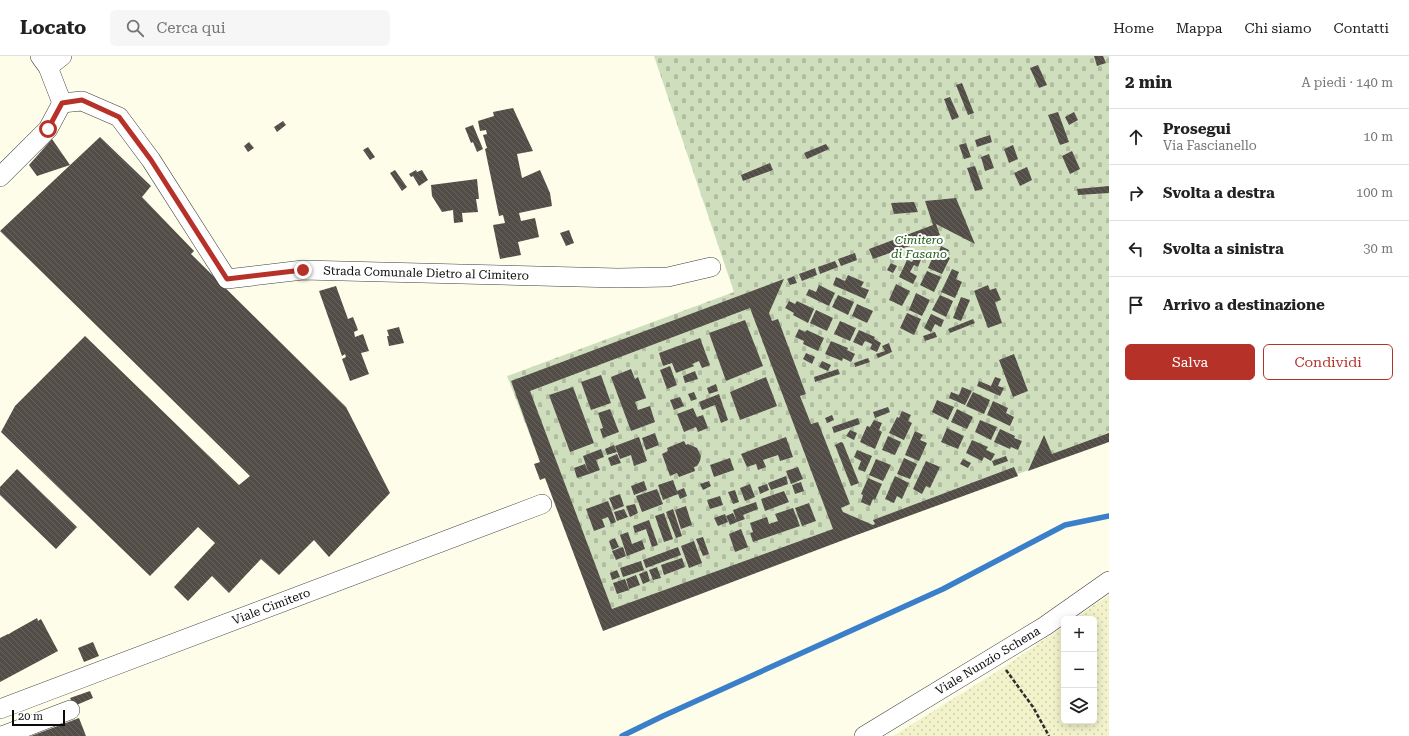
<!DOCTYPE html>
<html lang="it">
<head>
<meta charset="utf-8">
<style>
	body { margin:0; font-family:"Roboto Serif",serif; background:#f6f6f6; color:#222 }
	.controls { position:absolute; right:12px; bottom:12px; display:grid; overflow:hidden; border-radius:6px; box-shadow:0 2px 10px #0003 }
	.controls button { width:36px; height:36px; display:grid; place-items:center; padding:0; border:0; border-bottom:1px solid #e0e0e0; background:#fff; color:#222; font:20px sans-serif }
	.scale { position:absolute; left:12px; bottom:10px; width:53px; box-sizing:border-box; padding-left:4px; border:2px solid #0b0b0b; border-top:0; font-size:11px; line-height:14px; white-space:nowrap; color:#0b0b0b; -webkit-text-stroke:3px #fff; paint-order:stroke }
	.stop { position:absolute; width:12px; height:12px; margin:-9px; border:3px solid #b63228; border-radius:50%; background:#fff }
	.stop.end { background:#b63228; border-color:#fff; box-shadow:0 1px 4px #0008 }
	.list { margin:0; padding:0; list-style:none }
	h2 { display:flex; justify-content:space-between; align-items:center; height:52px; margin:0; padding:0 16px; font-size:17px }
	h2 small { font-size:13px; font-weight:400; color:#767676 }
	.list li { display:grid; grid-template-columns:26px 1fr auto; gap:12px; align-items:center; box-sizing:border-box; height:56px; padding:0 16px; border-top:1px solid #e0e0e0 }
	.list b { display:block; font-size:15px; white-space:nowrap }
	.list p { margin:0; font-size:13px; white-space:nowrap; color:#767676 }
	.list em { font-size:13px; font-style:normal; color:#767676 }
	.actions { display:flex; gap:8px; padding:12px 16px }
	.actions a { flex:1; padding:9px 0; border:1px solid #b63228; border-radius:6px; text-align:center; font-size:14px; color:#b63228 }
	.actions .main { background:#b63228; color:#fff }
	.icon { flex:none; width:22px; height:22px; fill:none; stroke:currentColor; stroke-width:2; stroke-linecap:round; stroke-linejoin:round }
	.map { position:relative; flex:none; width:1109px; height:680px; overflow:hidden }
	header { display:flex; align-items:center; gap:24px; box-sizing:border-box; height:56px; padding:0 20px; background:#fff; border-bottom:1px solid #e0e0e0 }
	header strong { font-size:19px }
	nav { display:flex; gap:22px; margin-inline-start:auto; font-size:14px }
	.search { width:280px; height:36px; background:#f6f6f6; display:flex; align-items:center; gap:10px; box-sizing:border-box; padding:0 14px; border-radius:6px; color:#767676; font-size:15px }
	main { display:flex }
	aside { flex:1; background:#fff }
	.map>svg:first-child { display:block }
	.farmland { fill:url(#farmland-dots) }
	.cemetery { fill:url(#cemetery-stones) }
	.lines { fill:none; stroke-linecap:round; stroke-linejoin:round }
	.stream { stroke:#397fc9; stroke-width:5.5 }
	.building { fill:url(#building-back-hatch); fill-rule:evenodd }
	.minor-casing { stroke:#3e3e3e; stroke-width:20 }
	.path { stroke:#2d2d2d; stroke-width:2.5; stroke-dasharray:4 2; stroke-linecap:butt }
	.minor { stroke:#fff; stroke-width:19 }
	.route { stroke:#b63228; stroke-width:5 }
	.labels { text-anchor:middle; stroke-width:4; stroke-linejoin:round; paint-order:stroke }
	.park-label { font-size:12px; font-style:italic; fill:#24601e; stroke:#fff }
	.street-label { font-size:12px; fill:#0b0b0b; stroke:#fff }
</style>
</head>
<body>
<header>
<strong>Locato</strong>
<div class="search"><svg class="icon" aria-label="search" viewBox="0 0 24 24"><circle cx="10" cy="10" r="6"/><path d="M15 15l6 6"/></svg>Cerca qui</div>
<nav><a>Home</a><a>Mappa</a><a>Chi siamo</a><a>Contatti</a></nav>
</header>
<main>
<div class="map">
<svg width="1109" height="680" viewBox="0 0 1109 680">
	<defs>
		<pattern id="farmland-dots" width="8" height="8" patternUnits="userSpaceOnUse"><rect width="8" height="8" fill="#f2f3cb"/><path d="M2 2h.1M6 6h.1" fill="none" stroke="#cecfad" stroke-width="1.8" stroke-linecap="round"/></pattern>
		<pattern id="cemetery-stones" width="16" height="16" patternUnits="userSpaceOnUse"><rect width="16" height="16" fill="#cfdebd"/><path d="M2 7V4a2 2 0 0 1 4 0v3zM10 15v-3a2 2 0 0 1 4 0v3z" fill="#b0bda1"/></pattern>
		<pattern id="building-back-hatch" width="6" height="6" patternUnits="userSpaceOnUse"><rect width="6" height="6" fill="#534d48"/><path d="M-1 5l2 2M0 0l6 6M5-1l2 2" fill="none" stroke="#67625e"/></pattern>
	</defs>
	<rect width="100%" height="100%" fill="#fefde9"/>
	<path class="farmland" d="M1109,539v141h-216l108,-67 63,-43v95h30v-102h-20z"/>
	<path class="cemetery" d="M654,0h455v384l-252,94 -255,89 -95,-247 227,-84z"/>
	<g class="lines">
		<path class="stream" d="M622,680l41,-20 280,-127 122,-64 44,-9"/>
	</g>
	<path class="building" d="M1094,0h9l3,7 -9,3z
		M1038,9l9,20 -8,3 -9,-20z
		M962,27l12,30 -6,2 -12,-30z
		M950,41l9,20 -7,3 -8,-21z
		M513,52l20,43 -16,3 5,24 18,-8 10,23 2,13 -33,7 2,8 14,-3 4,19 -21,5 3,13 -21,4 -7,-34 12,-2 -2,-8 -4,1 -14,-67 2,-1 -4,-13 4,-1 -1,-4 -6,1 -2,-10 16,-5 -1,-4z
		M1058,56l11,30 -9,3 -12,-30z
		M1074,56l4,8 -9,5 -4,-8z
		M283,65l3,4 -9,7 -3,-5z
		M473,69l10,24 -6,3 -4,-10 -2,1 -6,-15z
		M990,79l2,7 -15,5 -2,-7z
		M100,81l51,49 -9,11 52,54 -3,3 155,153 44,86 -61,64 -15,-17 -35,35 -18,-16 -32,34 -17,-17 -24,25 -14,-14 41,-44 -17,-16 -48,49 -149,-144 14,-26 70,-70 154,149 11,-9 -250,-245z
		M52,83l18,26 -33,11 -8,-11z
		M249,86l5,6 -6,4 -4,-6z
		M966,87l5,14 -7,2 -5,-14z
		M826,88l3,5 -22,10 -3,-6z
		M1013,89l5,14 -9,4 -5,-14z
		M368,91l7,10 -5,3 -7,-10z
		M1072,95l8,18 -10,5 -8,-18z
		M989,98l5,14 -9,3 -4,-14z
		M770,107l3,7 -30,11 -2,-6z
		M975,110l8,23 -8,2 -8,-23z
		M1027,111l5,13 -12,6 -6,-13z
		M395,114l12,17 -5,4 -12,-18z
		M416,114l1,2 5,-2 6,10 -9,6 -6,-10 -2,1 -2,-3z
		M477,123l2,20h-3l2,13 -16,1 1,9 -9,1 -1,-13 -11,2 -10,-16 -1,-11z
		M1109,130v7l-31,2 -1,-6z
		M956,142l19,46 -39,-20 4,11 -67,24 -4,-10 64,-24 -8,-24z
		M914,146l4,10 -24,2 -3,-11z
		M569,174l5,13 -8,3 -6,-13z
		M941,190l8,4 -3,6 4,2 -8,16 -14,-6 7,-16 3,2z
		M855,197l2,7 -16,6 -3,-7z
		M916,198l6,3 -4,10 -4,-2 -4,7 7,4 -4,8 -14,-7 8,-17 5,2z
		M835,205l3,6 -18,7 -2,-7z
		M891,207l6,3 -4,7 -6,-3z
		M815,212l2,7 -15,6 -3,-7z
		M952,213l7,3 -3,7 6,3 -7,16 -14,-6z
		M927,215l14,6 -7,15 -14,-7z
		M848,219l16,7 -3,5 8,3 -4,9 -32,-14 3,-8 9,4z
		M794,220l3,7 -7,2 -3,-6z
		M784,223l-15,34 3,8 6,-2 28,75 -6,2 11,28 7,-2 32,82 -9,4 2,4 30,13 2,-1 -2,-4 141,-53 4,9 -164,60 -251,95 -58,-153 -5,2 -6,-16 6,-2 -29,-81zM750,252l83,221 -221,80 -82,-218z
		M896,228l14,7 -8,15 -13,-6z
		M819,229l16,8 -6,13 -23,-11 3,-6 7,3z
		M988,229l2,5 6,-2 5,12 -6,2 7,21 -14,5 -14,-37z
		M336,230l12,33 5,-2 5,13 -4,2 1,5 8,-3 6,17 -8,2 8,21 -19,7 -8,-22 4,-2 -1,-3 -3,2 -23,-65z
		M916,237l14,7 -8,16 -13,-6z
		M838,239l16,7 -6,13 -16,-8z
		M940,239l13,6 -7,16 -14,-7z
		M961,241l9,3 -9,21 -8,-3z
		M789,245l6,3 2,-3 17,8 -6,14 -15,-8 1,-2 -9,-5z
		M857,248l16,7 -6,12 -15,-7z
		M816,254l17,8 -6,13 -17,-8z
		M907,257l14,6 -7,16 -14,-7z
		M931,258l13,6 -3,7 -6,-3 -4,8 -7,-4z
		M973,263l2,4 -25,10 -2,-4z
		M745,264l18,46 -37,15 -17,-48z
		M840,265l16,7 -6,13 -16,-7z
		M399,271l5,16 -15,3 -2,-10h2l-2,-6z
		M799,273l6,3 2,-2 17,8 -6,13 -15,-7 1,-3 -9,-4z
		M859,274l16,7 -1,2 7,4 -4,9 -7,-3 2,-5 -7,-3 -3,5 -9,-4z
		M935,276l2,5 -12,4 -2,-5z
		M700,282l10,27 -8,3 -3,-7 -7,3 2,2 -18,7 -4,-10 -9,3 -4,-13z
		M831,285l17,7 -1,2 8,4 -4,8 -8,-4 -1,3 -17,-7z
		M889,287l3,9 -14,6 -2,-4 9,-3 -3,-5z
		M806,297l9,4 -3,7 -9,-5z
		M1014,298l14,37 -15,6 -14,-37z
		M868,302l2,4 -15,5 -1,-4z
		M822,305l9,4 -3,6 -9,-4z
		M670,310l7,19 -10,4 -7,-19z
		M631,313l4,10 3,-2 8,21 -11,4 3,8 12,-4 5,16 -24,9 -20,-54z
		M838,313l2,5 -25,8 -1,-5z
		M695,315l3,8 -13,4 -2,-7z
		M601,319l10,28 -20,7 -10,-28z
		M766,321l11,29 -37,14 -10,-28z
		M995,321l6,2 -3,7 6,2 -4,8 -23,-10 2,-5 12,5z
		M716,328l2,7 -9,3 -2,-6z
		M573,331l21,56 -24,9 -21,-57z
		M962,331l10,4 -7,14 -16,-7 2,-6 8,3z
		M694,336l3,7 -6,2 -3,-7z
		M973,336l17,8 -6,14 -18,-8z
		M719,338l9,26 -7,3 -6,-18 -13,5 -3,-8z
		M680,341l4,9 -10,4 -4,-10z
		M937,344l17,7 -6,13 -16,-8z
		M993,345l15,7 -2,5 8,4 -4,9 -23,-11z
		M888,351l2,5 -15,6 -2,-6z
		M693,352l4,9 6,-2 5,13 -10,4 -2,-5 -12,5 -7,-18z
		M610,353l9,23 -16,6 -3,-9 3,-1 -5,-15z
		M957,353l16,8 -6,12 -16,-7z
		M902,355l9,4 -3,6 4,2 -8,17 -15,-7 8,-16 2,1z
		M832,359l2,5 -7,3 -2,-5z
		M858,362l2,6 -26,9 -2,-6z
		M874,364l8,3 -3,7 3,2 -7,17 -15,-7 7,-16 3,1z
		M980,364l17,7 -6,13 -16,-8z
		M947,372l17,8 -6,13 -17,-7z
		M1000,373l15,7 -1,2 8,3 -4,9 -7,-3 -1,2 -16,-7z
		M850,374l7,3 -3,7 -8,-4z
		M915,375l8,4 -3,5 7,3 -8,18 -14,-6z
		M655,377l4,12 -13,5 -4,-12z
		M1109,377v9l-81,29 16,-36 8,19z
		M888,380l13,6 -6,13 -13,-5z
		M639,381l8,24 -13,5 -3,-11 -11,4 -5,-13z
		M786,381l7,20 -13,4 -2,-6 -15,5 3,7 -8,3 -2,-6 -9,3 -6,-13z
		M972,384l16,7 -2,3 9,4 -4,7 -7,-4 -2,4 -16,-8z
		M684,385l2,4 2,-1 9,4 4,8 -1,5 -3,5 -3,1 1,4 -16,6 -2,-4 -7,3 -8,-22 6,-3 -1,-3z
		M841,386l2,1 16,40 -8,3 -16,-41z
		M614,389l3,7 -10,3 -2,-6z
		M601,393l3,8 -8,3 4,10 -11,4 -6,-18z
		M857,394l15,6 -7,16 -7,-3 3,-8 -7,-4z
		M617,398l4,9 -10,3 -3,-8z
		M1006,400l2,5 -14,5 -2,-5z
		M730,402l4,12 -20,7 -4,-12z
		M904,402l13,6 -7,15 -13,-5z
		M876,403l15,6 -8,16 -14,-6z
		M963,403l8,4 -3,5 -8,-4z
		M926,405l14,6 -10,21 -4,-2 -4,8 -9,-5z
		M585,408l4,10 -12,4 -3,-10z
		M798,411l5,12 -12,5 -5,-13z
		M17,413l60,58 -21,22 -56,-54v-8z
		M786,420l2,8 -17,6 -3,-7z
		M895,420l14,7 -7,16 -5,-3 -3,7 -9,-4z
		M868,422l14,6 -7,16 -2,-1 -3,7 -9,-4 2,-7 -2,-1z
		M673,424l5,14 -15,6 -5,-15z
		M644,425l3,9 -13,5 -3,-9z
		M709,425l2,5 -8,4 -3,-6z
		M801,426l3,9 -9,3 -3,-9z
		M750,428l5,13 -10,4 -5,-13z
		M767,428l2,6 -9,4 -2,-7z
		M684,432l3,8 -7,3 -3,-8z
		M657,433l6,15 -21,8 -6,-16z
		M735,434l4,12 -6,2 -5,-12z
		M784,435l5,11 -24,9 -4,-12z
		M620,438l4,12 -10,4 -5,-12z
		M720,440l3,9 -13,4 -3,-9z
		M608,445l8,21 -5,2 -3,-7 -6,2 3,8 -11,4 -8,-22z
		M756,446l2,7 -15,6 2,4 -8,3 -4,-12z
		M809,447l7,18 -14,5 -7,-18z
		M635,448l3,9 -8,4 -4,-11z
		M686,450l6,19 -11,4 -6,-19z
		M793,452l7,18 -47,16 -3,-9 3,-1 -3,-9 17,-6 2,7 9,-3 -3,-7z
		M624,453l4,8 -11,4 -3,-9z
		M673,453l9,27 -6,2 -10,-26z
		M664,457l9,26 -9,3 -9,-26z
		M733,457l4,9 -7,3 -4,-9z
		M725,458l3,8 -10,4 -4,-8z
		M649,464l9,25 -6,2 -6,-18 -11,4 -2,-7z
		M741,473l7,18 -13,5 -6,-18z
		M628,476l4,12 10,-4 3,9 -18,7 -7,-21z
		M703,481l6,17 -6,2 -7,-17z
		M615,482l4,9 -7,3 -3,-9z
		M694,485l8,22 -13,5 -8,-22z
		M623,491l3,9 -10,4 -4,-9z
		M678,491l3,8 -35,13 -3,-8z
		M682,502l3,9 -21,8 -3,-10z
		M641,505l3,9 -21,7 -3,-9z
		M657,511l4,11 -8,2 -4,-10z
		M617,514l3,7 -8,3 -2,-7z
		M647,515l3,10 -7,3 -4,-10z
		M636,519l4,10 -11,4 -3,-10z
		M625,523l4,11 -12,4 -4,-11z
		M37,562l1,3 3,-2 17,32 -58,31v-44l8,-4h1l3,-2z
		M93,586l6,14 -15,6 -6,-14z
		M90,635l3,7 -19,8 -4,-8z
		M79,662l7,18h-55z"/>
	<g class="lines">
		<g class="minor-casing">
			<g id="minor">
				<path d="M40,0l8,11 14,36"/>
				<path d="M48,11l14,-11"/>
				<path id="s1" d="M62,47l20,-2 37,16 32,43 76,119 76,-9 315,8 50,-1 43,-10"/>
				<path d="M0,121l48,-48 14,-26"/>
				<path id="s2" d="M0,653l542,-205"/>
				<path d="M2,680l68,-26"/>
				<path id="s3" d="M864,680l181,-110 64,-45"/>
			</g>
		</g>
		<path class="path" d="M1006,614l27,37 16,29"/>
		<use href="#minor" class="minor"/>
	</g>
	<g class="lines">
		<path class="route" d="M48,73l14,-26 20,-3 37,17 32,43 76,119 76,-9"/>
	</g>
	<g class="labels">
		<g class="park-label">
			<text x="919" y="188">Cimitero<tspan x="919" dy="14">di Fasano</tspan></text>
		</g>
		<g class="street-label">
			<text dy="4" stroke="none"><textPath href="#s1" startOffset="455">Strada Comunale Dietro al Cimitero</textPath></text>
			<text dy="4" stroke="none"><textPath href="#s2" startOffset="290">Viale Cimitero</textPath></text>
			<text dy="4" stroke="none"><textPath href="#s3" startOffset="145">Viale Nunzio Schena</textPath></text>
		</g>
	</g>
</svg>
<div class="controls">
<button>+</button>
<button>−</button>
<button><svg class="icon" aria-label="layers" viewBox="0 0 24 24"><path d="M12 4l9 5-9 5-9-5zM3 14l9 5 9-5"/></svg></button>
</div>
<div class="scale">20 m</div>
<div class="stop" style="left:48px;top:73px"></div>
<div class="stop end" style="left:303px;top:214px"></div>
</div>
<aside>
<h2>2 min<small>A piedi · 140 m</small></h2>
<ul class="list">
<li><svg class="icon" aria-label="ahead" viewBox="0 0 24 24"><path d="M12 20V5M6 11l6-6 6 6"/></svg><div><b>Prosegui</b><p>Via Fascianello</p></div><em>10 m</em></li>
<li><svg class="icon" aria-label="right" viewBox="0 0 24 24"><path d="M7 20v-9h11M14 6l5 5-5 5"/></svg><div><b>Svolta a destra</b></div><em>100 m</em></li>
<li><svg class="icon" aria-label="left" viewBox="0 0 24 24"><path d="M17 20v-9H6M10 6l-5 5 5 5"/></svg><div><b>Svolta a sinistra</b></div><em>30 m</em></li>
<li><svg class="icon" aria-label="arrive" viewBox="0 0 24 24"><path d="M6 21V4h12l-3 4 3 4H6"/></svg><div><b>Arrivo a destinazione</b></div></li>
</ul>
<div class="actions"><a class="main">Salva</a><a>Condividi</a></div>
</aside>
</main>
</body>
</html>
